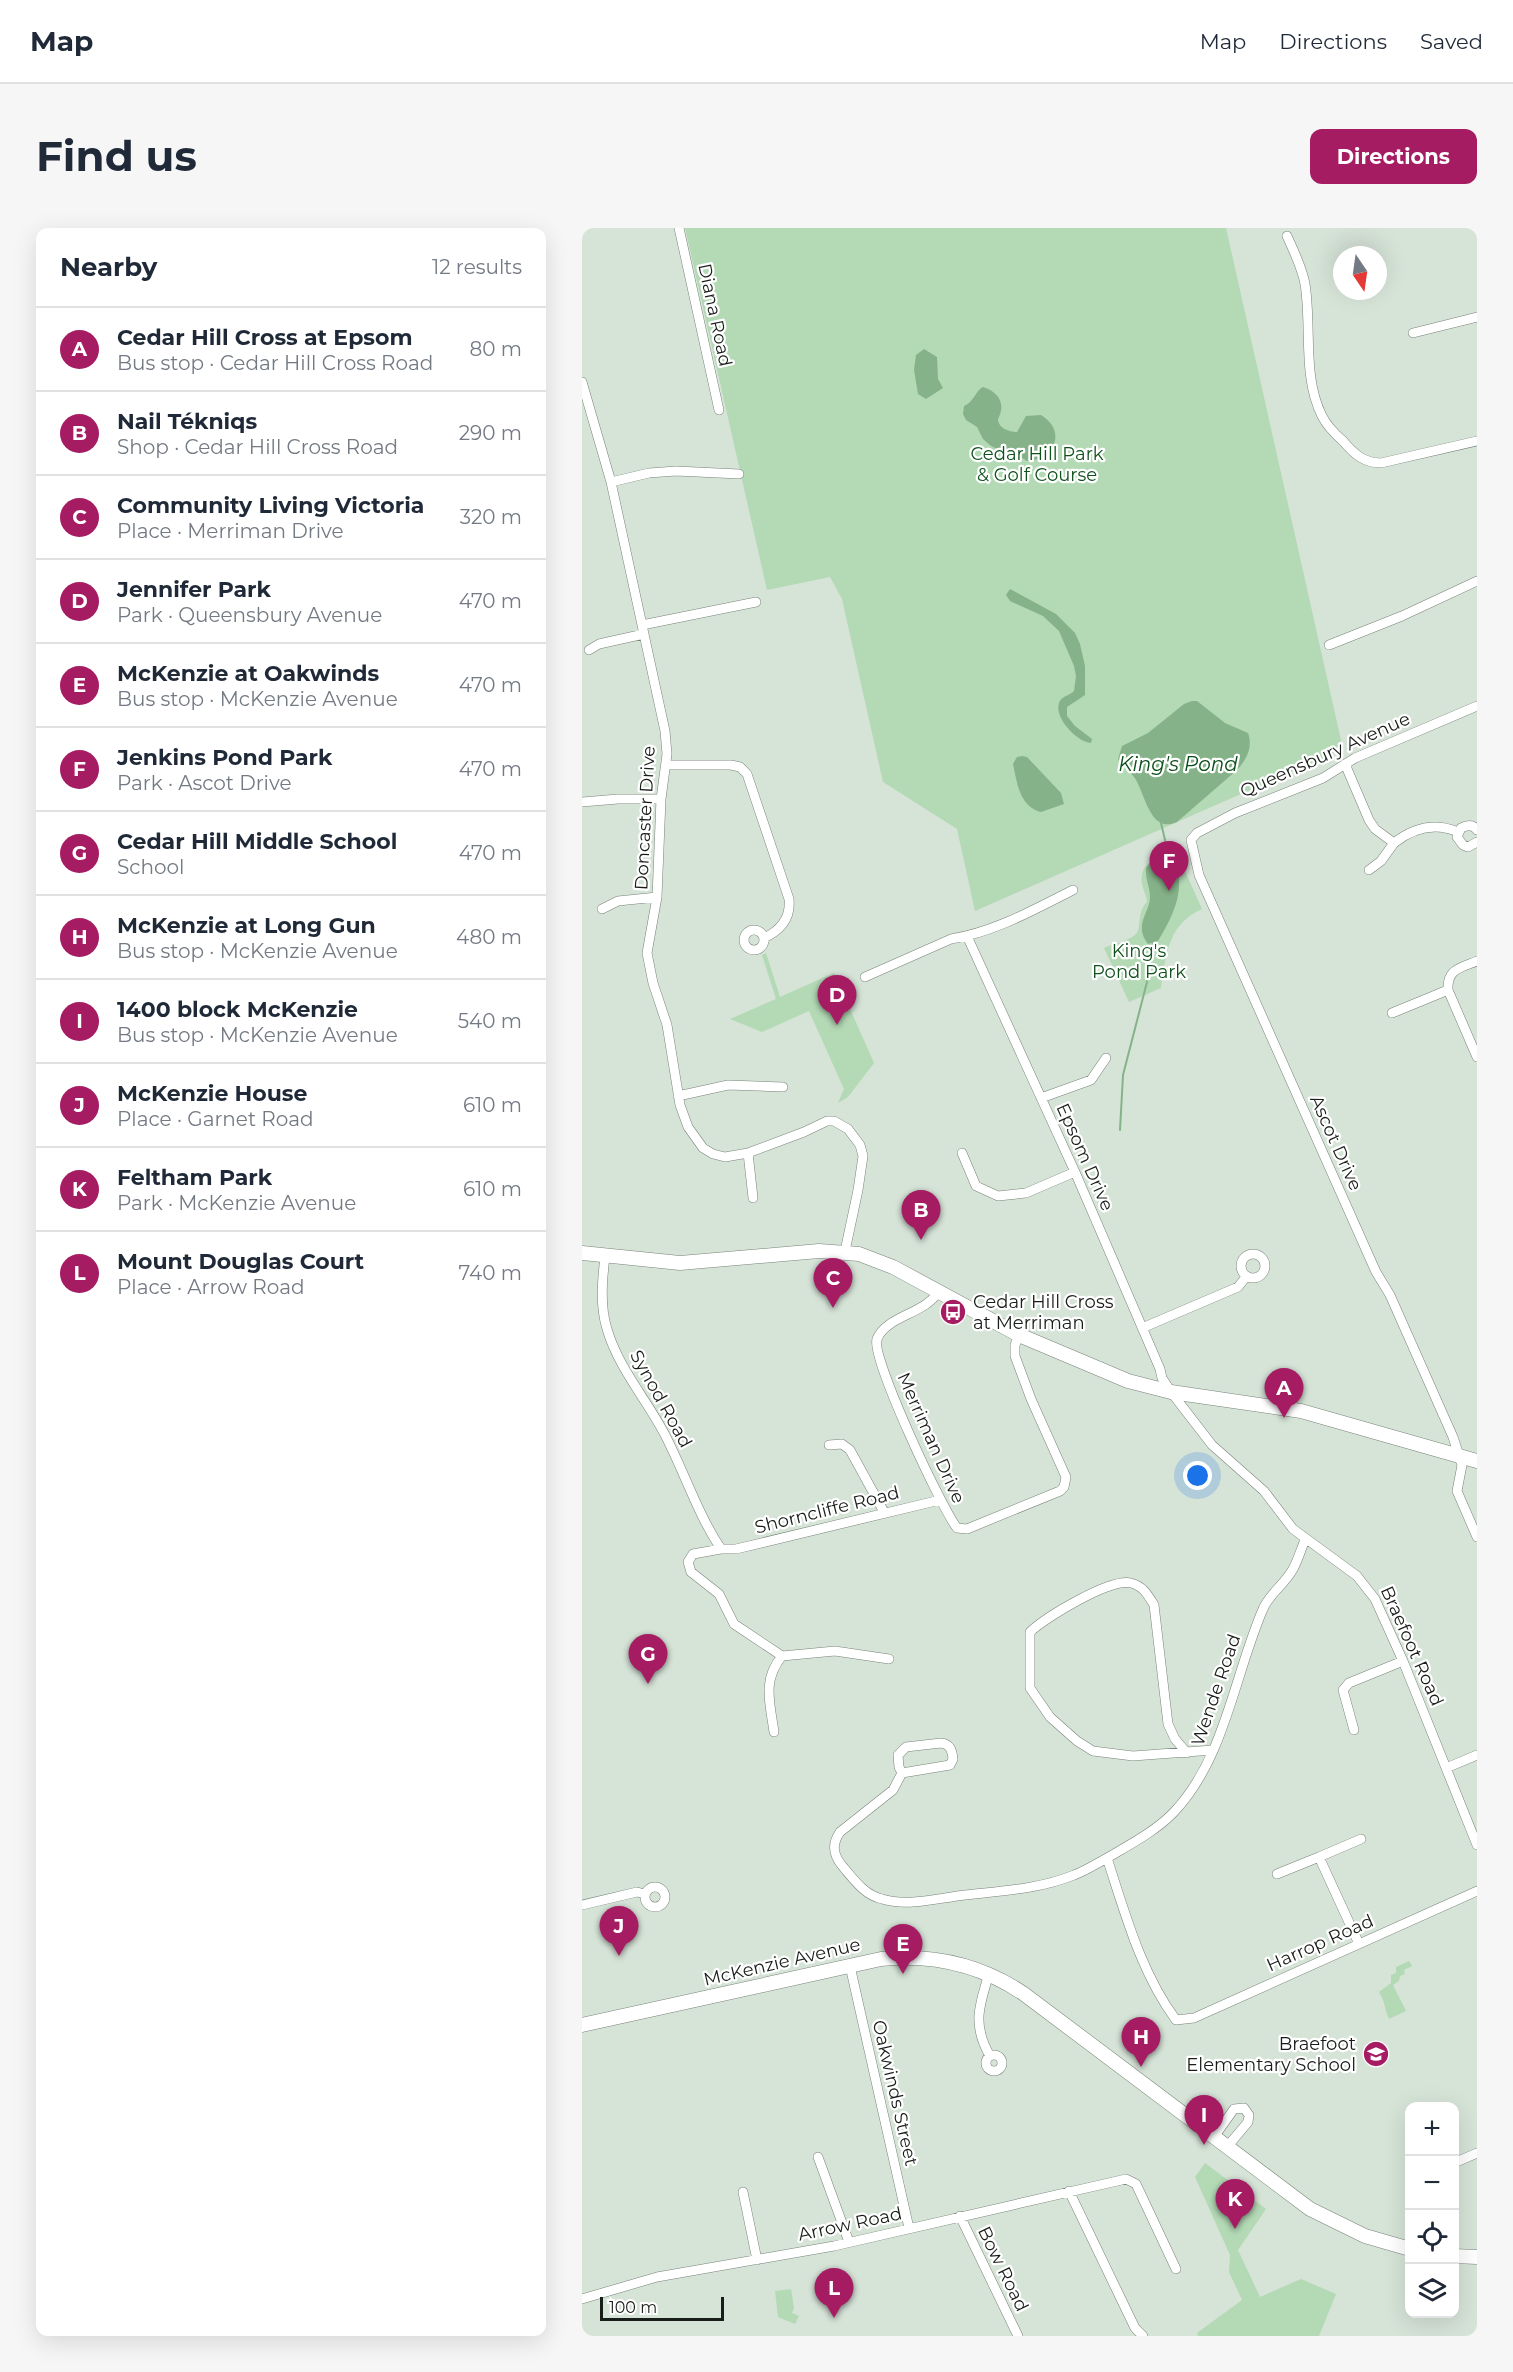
<!DOCTYPE html>
<html lang="en">
<head>
<meta charset="utf-8">
<style>
	body { margin:0; font-family:Montserrat,sans-serif; background:#f6f6f7; color:#1f2937 }
	.controls { position:absolute; right:18px; bottom:18px; display:grid; overflow:hidden; border-radius:12px; box-shadow:0 6px 24px #0002 }
	.controls button { width:54px; height:54px; display:grid; place-items:center; padding:0; border:0; border-bottom:2px solid #e0e1e3; background:#fff; color:#1f2937; font:30px sans-serif }
	.compass { position:absolute; left:751px; top:18px; width:54px; height:54px; border-radius:50%; background:#fff; box-shadow:0 6px 24px #0002; rotate:167deg }
	.scale { position:absolute; left:18px; bottom:15px; width:124px; box-sizing:border-box; padding-left:6px; border:3px solid #191d19; border-top:0; font-size:16px; line-height:21px; white-space:nowrap; color:#191d19; -webkit-text-stroke:4px #fff; paint-order:stroke }
	.you { position:absolute; left:616px; top:1248px; width:21px; height:21px; margin:-15px; border:4px solid #fff; border-radius:50%; background:#1a73e8; box-shadow:0 0 0 9px #1a73e833 }
	.badge { display:grid; place-items:center; width:39px; height:39px; border-radius:50%; background:#a61c63; color:#fff; font-size:20px; font-weight:700 }
	.pin { position:absolute; translate:-50% -50px; filter:drop-shadow(0 2px 3px #0008) }
	.pin::after { content:''; position:absolute; top:32px; width:21px; height:18px; background:inherit; clip-path:polygon(0 0,100% 0,50% 100%) }
	.list { margin:0; padding:0; list-style:none }
	h2 { display:flex; justify-content:space-between; align-items:center; height:78px; margin:0; padding:0 24px; font-size:26px }
	h2 small { font-size:20px; font-weight:400; color:#747a83 }
	.list li { display:grid; grid-template-columns:39px 1fr auto; gap:18px; align-items:center; box-sizing:border-box; height:84px; padding:0 24px; border-top:2px solid #e0e1e3 }
	.list b { display:block; font-size:22px; white-space:nowrap }
	.list p { margin:0; font-size:20px; white-space:nowrap; color:#747a83 }
	.list em { font-size:20px; font-style:normal; color:#747a83 }
	.icon { flex:none; width:33px; height:33px; fill:none; stroke:currentColor; stroke-width:2; stroke-linecap:round; stroke-linejoin:round }
	.map { position:relative; flex:none; width:895px; height:2108px; overflow:hidden; border-radius:12px }
	header { display:flex; align-items:center; gap:36px; box-sizing:border-box; height:84px; padding:0 30px; background:#fff; border-bottom:2px solid #e0e1e3 }
	header strong { font-size:28px }
	nav { display:flex; gap:33px; margin-inline-start:auto; font-size:21px }
	.intro { display:flex; align-items:center; justify-content:space-between; box-sizing:border-box; height:144px; padding:0 36px }
	h1 { margin:0; font-size:42px }
	.button { padding:15px 27px; border-radius:12px; background:#a61c63; color:#fff; font-size:21px; font-weight:700 }
	main { display:flex; gap:36px; padding:0 36px }
	aside { flex:1; background:#fff; border-radius:12px; box-shadow:0 6px 24px #0002 }
	.map>svg:first-child { display:block }
	.green { fill:#b3d9b5 }
	.water { fill:#86b289 }
	.lines { fill:none; stroke-linecap:round; stroke-linejoin:round }
	.stream { stroke:#86b289; stroke-width:2 }
	.street-casing { stroke:#788379; stroke-width:10 }
	.secondary-casing { stroke:#788379; stroke-width:15 }
	.street { stroke:#fff; stroke-width:9 }
	.secondary { stroke:#fff; stroke-width:14 }
	.labels { text-anchor:middle; stroke-width:4.5; stroke-linejoin:round; paint-order:stroke }
	.street-label { font-size:18px; fill:#191d19; stroke:#fff }
	.park-label { font-size:18px; fill:#10511c; stroke:#fff }
	.poi-label { font-size:18px; fill:#191d19; stroke:#fff; text-anchor:start }
	.water-label { font-size:20px; font-style:italic; fill:#094d18; stroke:#fff }
</style>
</head>
<body>
<header>
<strong>Map</strong>
<nav><a>Map</a><a>Directions</a><a>Saved</a></nav>
</header>
<div class="intro"><h1>Find us</h1><a class="button">Directions</a></div>
<main>
<aside>
<h2>Nearby<small>12 results</small></h2>
<ul class="list">
<li><span class="badge">A</span><div><b>Cedar Hill Cross at Epsom</b><p>Bus stop · Cedar Hill Cross Road</p></div><em>80 m</em></li>
<li><span class="badge">B</span><div><b>Nail Tékniqs</b><p>Shop · Cedar Hill Cross Road</p></div><em>290 m</em></li>
<li><span class="badge">C</span><div><b>Community Living Victoria</b><p>Place · Merriman Drive</p></div><em>320 m</em></li>
<li><span class="badge">D</span><div><b>Jennifer Park</b><p>Park · Queensbury Avenue</p></div><em>470 m</em></li>
<li><span class="badge">E</span><div><b>McKenzie at Oakwinds</b><p>Bus stop · McKenzie Avenue</p></div><em>470 m</em></li>
<li><span class="badge">F</span><div><b>Jenkins Pond Park</b><p>Park · Ascot Drive</p></div><em>470 m</em></li>
<li><span class="badge">G</span><div><b>Cedar Hill Middle School</b><p>School</p></div><em>470 m</em></li>
<li><span class="badge">H</span><div><b>McKenzie at Long Gun</b><p>Bus stop · McKenzie Avenue</p></div><em>480 m</em></li>
<li><span class="badge">I</span><div><b>1400 block McKenzie</b><p>Bus stop · McKenzie Avenue</p></div><em>540 m</em></li>
<li><span class="badge">J</span><div><b>McKenzie House</b><p>Place · Garnet Road</p></div><em>610 m</em></li>
<li><span class="badge">K</span><div><b>Feltham Park</b><p>Park · McKenzie Avenue</p></div><em>610 m</em></li>
<li><span class="badge">L</span><div><b>Mount Douglas Court</b><p>Place · Arrow Road</p></div><em>740 m</em></li>
</ul>
</aside>
<div class="map">
<svg width="895" height="2108" viewBox="0 0 895 2108">
	<rect width="100%" height="100%" fill="#d6e3d7"/>
	<path class="green" d="M103,0h541l117,521 -368,162 -18,-82 -74,-47 -41,-183 -12,-22 -63,13z
		M594,623l26,58c-34,15 -36,45 -41,79l-32,14 -25,-54c9,-4 25,-7 32,-14 6,-6 0,-21 11,-32 0,-6 -4,-12 -5,-18 -3,-24 16,-25 34,-33z
		M184,725l14,44 54,-24 40,90 -26,34 -10,6 6,-14 -35,-78 -47,21 -32,-13 46,-20 -14,-44z
		M827,1733l3,5 -8,4 1,4 -5,2 -1,5 -6,4 13,26 -17,8c-5,-10 -3,-16 -10,-27l12,-9v-8l5,-2v-6z
		M623,1935l61,46 -28,41 22,47 41,-18 35,15 -17,42h-121l-1,-3 45,-33 -13,-28 1,-17 -35,-78z
		M209,2061l3,19 -2,5 7,3 -4,8 -17,-7 -3,-26z"/>
	<path class="water" d="M342,121l13,8 1,22 5,9 -17,11 -8,-5 -4,-24 2,-15z
		M401,159c16,5 23,17 15,32 0,9 11,13 19,13l9,-16 15,-1c26,16 14,44 -14,46l-10,-6 -10,-1 -16,-8 -8,-7 -6,-12 -11,-7 -3,-6 1,-8c11,-5 11,-15 19,-19z
		M428,361l46,25 19,19 5,11 5,22v29l-18,12v9l8,10 17,13 -1,4c-14,-1 -37,-25 -32,-40 2,-7 10,-7 15,-12l2,-15 -2,-10 -15,-35 -16,-15 -33,-15 -4,-6z
		M610,473h5l28,22 23,10c5,14 -1,26 -11,37l-60,52c-28,13 -32,-31 -43,-45 -5,-7 -12,-11 -16,-18l4,-13 26,-13 36,-29z
		M440,528l5,1 34,36 3,11 -23,8c-22,-6 -24,-30 -28,-48l4,-7z
		M583,622c27,28 10,63 -7,91l-10,3c-15,-20 2,-31 2,-47 0,-10 -5,-18 -4,-29l12,-16z"/>
	<g class="lines">
		<path class="stream" d="M579,595l4,17
			M538,902l3,-55 24,-93 6,-40"/>
		<g class="street-casing">
			<path id="street" d="M97,0l40,182
				M705,8c7,16 15,31 18,48 7,43 -3,92 17,132 5,10 13,18 21,25 11,13 21,22 38,22l96,-22
				M831,105l64,-16
				M0,154l29,100 54,249 2,23 -6,45 -4,98 -10,56 6,30 14,42 13,80 8,22 15,21 10,6 12,3 23,-4 56,-21 23,-11h7l14,8 12,16 3,11 -5,34 -13,61
				M29,254l38,-9 27,-2 63,3
				M60,397l114,-23
				M747,417l73,-29 75,-35
				M7,422l10,-6 45,-10
				M895,478l-122,52 -32,20 -88,35 -38,20 -6,7 8,35 177,397 14,23 63,142 9,28 -5,26 20,46
				M763,536l24,56 6,9 19,14c19,-15 41,-21 64,-11
				M84,537h65l9,2 7,7 42,125c2,19 -8,31 -25,39
				M0,574l36,-3h43
				M895,602c-4,-6 -10,-5 -16,-2l-4,9 6,8 5,2 9,-5
				M787,642l12,-9 13,-18
				M20,681l16,-8 39,-4
				M162 712a10 10 0 1 1 20 0a10 10 0 1 1-20 0Z
				M385,708l108,236 85,197 2,9 9,14 41,53 52,46 29,38 64,47 18,23 28,62 74,184
				M895,733c-17,7 -30,8 -29,29l29,67
				M283,749l86,-38c44,-7 84,-30 122,-49
				M810,785l56,-23
				M96,868l50,-11 55,2
				M459,870l50,-18 15,-22
				M166,925l5,45
				M380,925l14,33 22,10 28,-3 49,-21
				M659 1038a12 12 0 1 1 24 0a12 12 0 1 1-24 0Z
				M23,1029c-3,24 -5,49 2,72 11,38 39,70 57,104 20,38 33,80 57,116
				M356,1064c-13,22 -52,24 -61,47 -7,17 65,170 80,189l10,1 93,-38 4,-4 2,-10 -35,-78 -16,-43v-11l4,-10
				M560,1100l96,-41 8,-10
				M247,1217l13,-1 8,6 34,62
				M723,1312c-4,9 -7,20 -12,29 -8,15 -24,25 -30,40 -29,67 -38,149 -89,203 -18,19 -45,33 -67,46 18,55 34,115 69,162l18,-2 283,-127
				M200,1428l53,-5 54,8
				M772,1502l-11,-40 6,-7 54,-22
				M192,1504c-4,-29 -12,-52 8,-76l-48,-32 -15,-30 -28,-22 -3,-10 5,-8 28,-5h15l204,-49
				M359,1515c9,1 11,7 12,16l-3,6 -48,8 -3,-6 -1,-12 8,-8z
				M605,1525l-12,-14 -7,-15 -14,-119c-6,-10 -11,-19 -23,-22 -21,-5 -85,34 -101,49v56l20,29 27,24 16,10 40,5 80,-6
				M864,1540l31,-13
				M320,1545l-9,17 -53,42c-9,13 -7,24 4,36 11,13 21,27 38,31 26,8 57,-1 83,-4 36,-4 75,-6 109,-20 11,-4 22,-11 33,-17
				M695,1646l42,-17
				M63 1669a10 10 0 1 1 20 0a10 10 0 1 1-20 0Z
				M0,1677l55,-13 8,2
				M777,1716l-40,-87 42,-18
				M268,1738l59,262
				M407,1746c-10,32 -17,51 1,82
				M404 1835a8 8 0 1 1 16 0a8 8 0 1 1-16 0Z
				M632,1909l20,-28 10,-1 5,7 -1,7 -21,25
				M236,1929l31,85
				M872,1935l23,-10
				M487,1963l66,137 8,8
				M161,1964l14,68
				M378,1988l58,120
				M0,2071l75,-22 177,-31 292,-67 10,5 40,85"/>
		</g>
		<g class="secondary-casing">
			<path id="secondary" d="M0,1025l98,10 139,-12 40,3 34,13 126,68 109,46 43,11 130,19 176,50
				M0,1797l299,-66c52,-5 100,6 143,35l286,215 55,27 45,13
				M872,2028l23,1"/>
		</g>
		<use href="#street" class="street"/>
		<use href="#secondary" class="secondary"/>
	</g>
	<defs>
		<g id="bus-disc" transform="scale(1.35)"><circle r="9.5" fill="#a61c63" stroke="#fff"/><path d="M-5-6H5V4H4V6H2V4H-2V6H-4V4H-5ZM-3.5-4V0h7V-4ZM-3.5 1.2v1.5H-2V1.2ZM2 1.2v1.5H3.5V1.2Z" fill="#fff"/></g>
		<g id="school-disc" transform="scale(1.35)"><circle r="9.5" fill="#a61c63" stroke="#fff"/><path d="M0-5L7-2L0 1L-7-2ZM-4 1L0 2.5L4 1V4Q0 6-4 4Z" fill="#fff"/></g>
	</defs>
	<g fill-rule="evenodd">
		<use href="#bus-disc" x="371" y="1084"/>
		<use href="#school-disc" x="794" y="1826"/>
	</g>
	<g class="labels">
		<g class="street-label">
			<text transform="translate(133 87) rotate(78)" y="6">Diana Road</text>
			<text transform="translate(743 527) rotate(-24)" y="6">Queensbury Avenue</text>
			<text transform="translate(63 590) rotate(-87)" y="6">Doncaster Drive</text>
			<text transform="translate(754 915) rotate(66)" y="6">Ascot Drive</text>
			<text transform="translate(503 929) rotate(66)" y="6">Epsom Drive</text>
			<text transform="translate(79 1171) rotate(61)" y="6">Synod Road</text>
			<text transform="translate(349 1210) rotate(66)" y="6">Merriman Drive</text>
			<text transform="translate(245 1282) rotate(-14)" y="6">Shorncliffe Road</text>
			<text transform="translate(830 1418) rotate(66)" y="6">Braefoot Road</text>
			<text transform="translate(634 1462) rotate(-71)" y="6">Wende Road</text>
			<text transform="translate(738 1715) rotate(-24)" y="6">Harrop Road</text>
			<text transform="translate(200 1734) rotate(-13)" y="6">McKenzie Avenue</text>
			<text transform="translate(313 1865) rotate(77)" y="6">Oakwinds Street</text>
			<text transform="translate(268 1996) rotate(-12)" y="6">Arrow Road</text>
			<text transform="translate(421 2041) rotate(64)" y="6">Bow Road</text>
		</g>
		<g class="park-label">
			<text x="455" y="232">Cedar Hill Park<tspan x="455" dy="21">&amp; Golf Course</tspan></text>
			<text x="557" y="729">King's<tspan x="557" dy="21">Pond Park</tspan></text>
		</g>
		<g class="poi-label">
			<text x="391" y="1080">Cedar Hill Cross<tspan x="391" dy="21">at Merriman</tspan></text>
			<text x="774" y="1822" text-anchor="end">Braefoot<tspan x="774" dy="21">Elementary School</tspan></text>
		</g>
		<g class="water-label">
			<text x="596" y="543">King's Pond</text>
		</g>
	</g>
</svg>
<div class="controls">
<button>+</button>
<button>−</button>
<button><svg class="icon" aria-label="locate" viewBox="0 0 24 24"><circle cx="12" cy="12" r="6"/><path d="M12 2v4M12 18v4M2 12h4M18 12h4"/></svg></button>
<button><svg class="icon" aria-label="layers" viewBox="0 0 24 24"><path d="M12 4l9 5-9 5-9-5zM3 14l9 5 9-5"/></svg></button>
</div>
<svg class="compass" viewBox="-18 -18 36 36"><path d="M0-13l5 13h-10z" fill="#e53935"/><path d="M0 13l5-13h-10z" fill="#747a83"/></svg>
<div class="scale">100 m</div>
<div class="you"></div>
<div class="pin badge" style="left:702px;top:1190px">A</div>
<div class="pin badge" style="left:339px;top:1012px">B</div>
<div class="pin badge" style="left:251px;top:1080px">C</div>
<div class="pin badge" style="left:255px;top:797px">D</div>
<div class="pin badge" style="left:321px;top:1746px">E</div>
<div class="pin badge" style="left:587px;top:663px">F</div>
<div class="pin badge" style="left:66px;top:1456px">G</div>
<div class="pin badge" style="left:559px;top:1839px">H</div>
<div class="pin badge" style="left:622px;top:1917px">I</div>
<div class="pin badge" style="left:37px;top:1728px">J</div>
<div class="pin badge" style="left:653px;top:2001px">K</div>
<div class="pin badge" style="left:252px;top:2090px">L</div>
</div>
</main>
</body>
</html>
